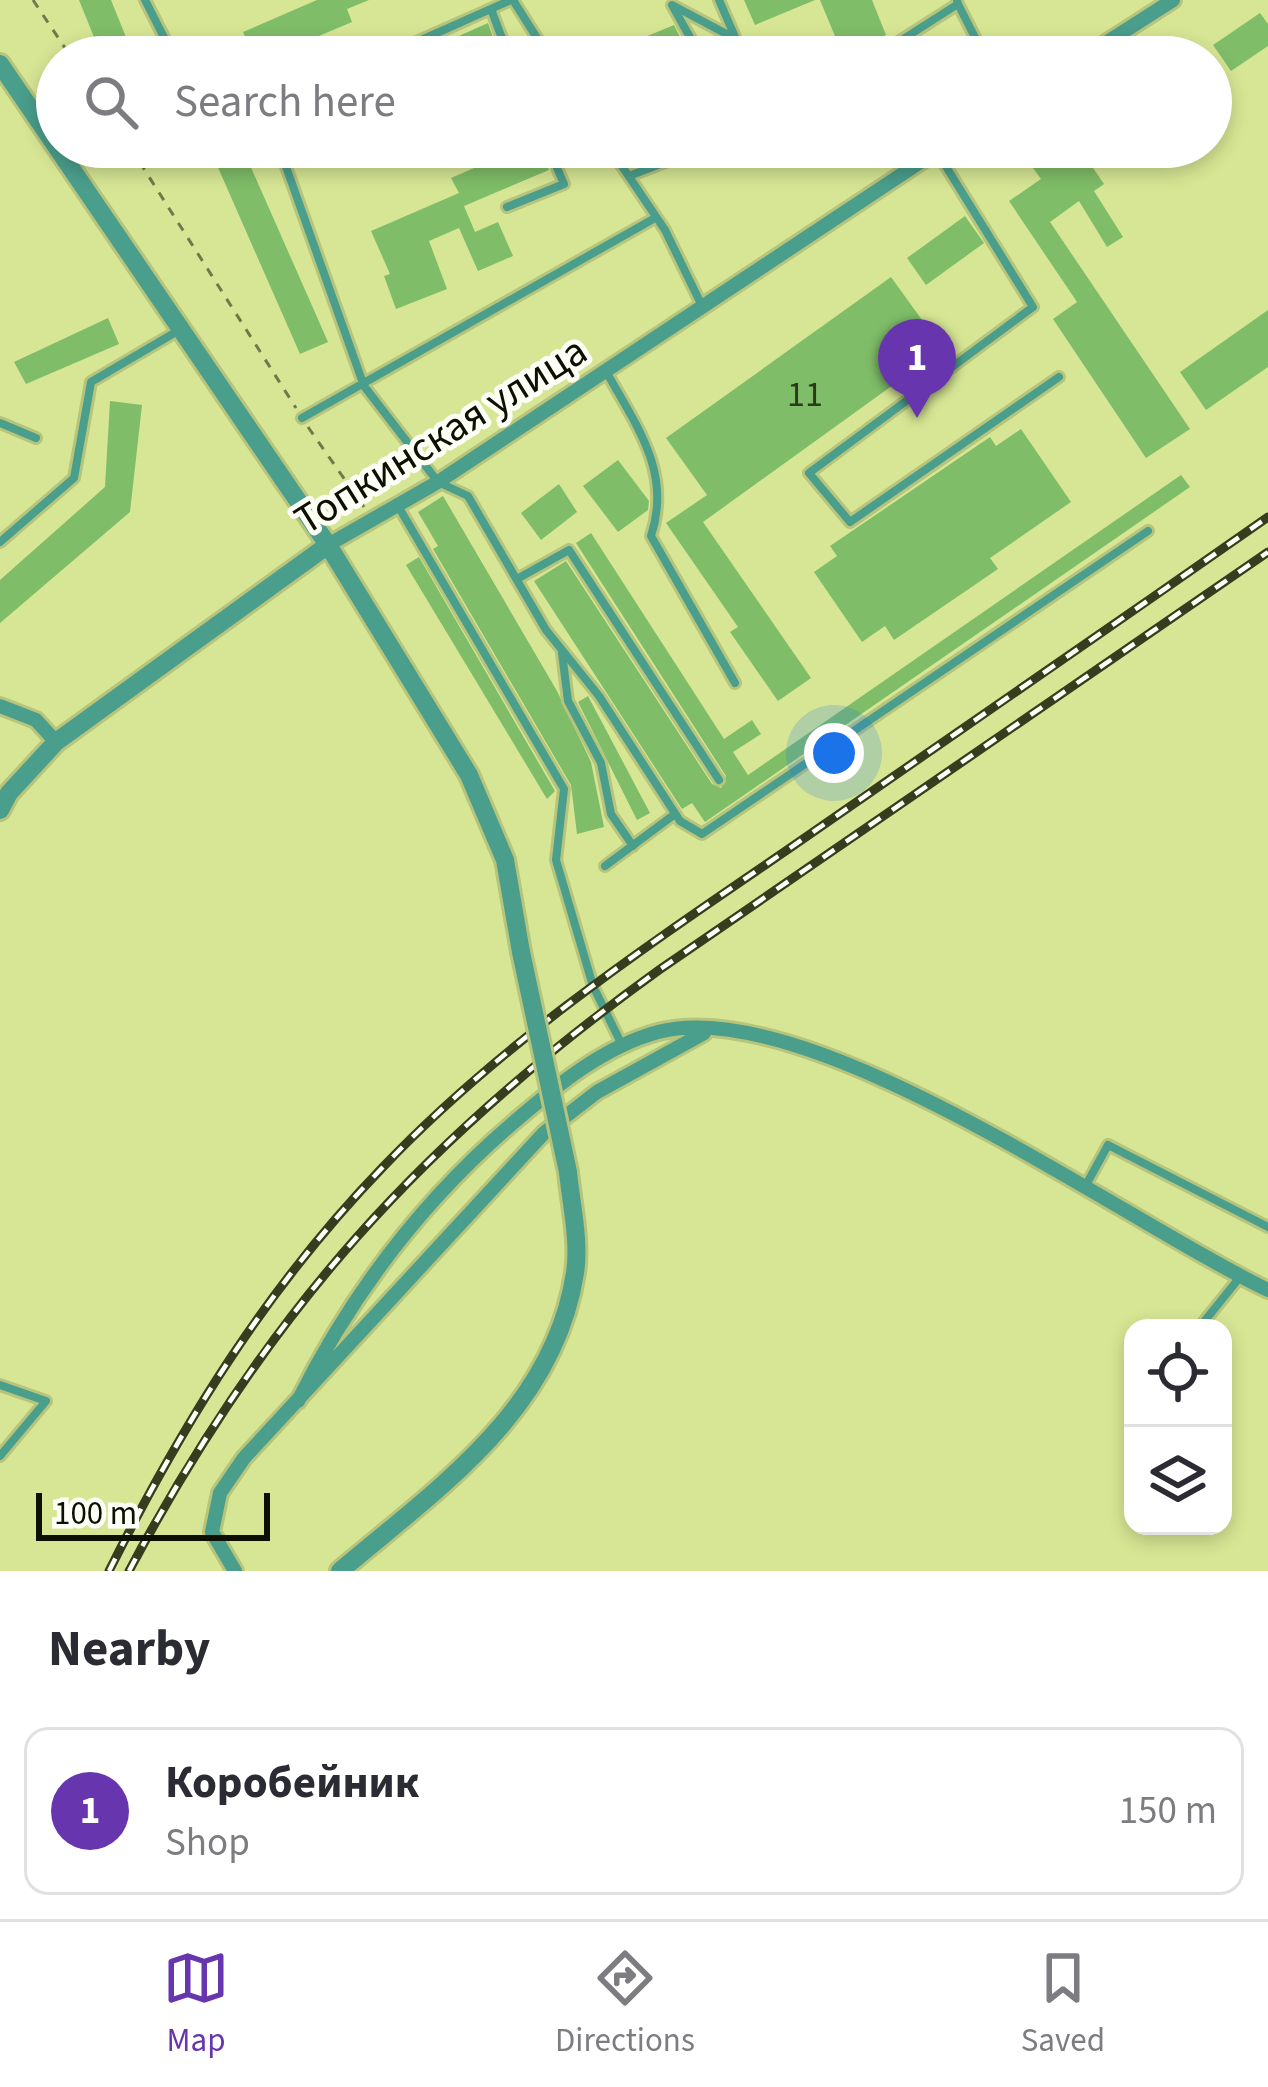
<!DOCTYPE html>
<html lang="en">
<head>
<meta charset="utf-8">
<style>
	body { margin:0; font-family:"Source Sans 3",sans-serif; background:#f7f7f7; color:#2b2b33 }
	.controls { position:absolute; right:36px; bottom:36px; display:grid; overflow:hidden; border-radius:24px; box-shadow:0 6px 18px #0003 }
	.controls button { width:108px; height:108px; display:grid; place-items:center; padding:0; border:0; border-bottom:3px solid #e1e1e2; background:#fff; color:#2b2b33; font:60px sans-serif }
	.scale { position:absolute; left:36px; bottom:30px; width:234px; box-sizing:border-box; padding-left:12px; border:6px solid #0d1000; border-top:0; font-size:33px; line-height:42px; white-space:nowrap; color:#0d1000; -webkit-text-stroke:9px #fdfff7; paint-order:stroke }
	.you { position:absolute; left:834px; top:753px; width:42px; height:42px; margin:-30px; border:9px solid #fff; border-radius:50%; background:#1a73e8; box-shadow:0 0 0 18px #1a73e833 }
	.badge { display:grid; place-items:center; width:78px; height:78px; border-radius:50%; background:#6736ae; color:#fff; font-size:39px; font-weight:700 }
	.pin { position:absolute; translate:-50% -99px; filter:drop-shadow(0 3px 6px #0008) }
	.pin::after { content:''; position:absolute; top:63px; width:42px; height:36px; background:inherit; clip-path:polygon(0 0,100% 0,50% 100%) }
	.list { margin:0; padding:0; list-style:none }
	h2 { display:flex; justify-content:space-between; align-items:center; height:156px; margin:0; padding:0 48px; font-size:51px }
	h2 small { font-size:39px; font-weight:400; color:#7c7c81 }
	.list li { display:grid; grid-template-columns:78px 1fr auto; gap:36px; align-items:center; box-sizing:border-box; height:168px; margin:0 24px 24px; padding:0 24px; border:3px solid #e1e1e2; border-radius:24px }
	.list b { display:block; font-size:45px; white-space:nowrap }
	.list p { margin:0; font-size:39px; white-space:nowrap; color:#7c7c81 }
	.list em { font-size:39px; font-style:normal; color:#7c7c81 }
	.icon { flex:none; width:66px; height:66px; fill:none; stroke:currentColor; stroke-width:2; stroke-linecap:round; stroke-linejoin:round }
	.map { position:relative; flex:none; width:1268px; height:1571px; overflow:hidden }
	.search { position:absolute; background:#fff; box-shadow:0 6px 18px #0003; left:36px; right:36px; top:36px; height:132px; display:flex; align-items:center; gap:30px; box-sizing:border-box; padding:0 42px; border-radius:66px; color:#7c7c81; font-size:45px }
	.sheet { height:348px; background:#fff }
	nav { display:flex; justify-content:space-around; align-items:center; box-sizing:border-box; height:168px; border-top:3px solid #e1e1e2; background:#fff; font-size:33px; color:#7c7c81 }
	nav a { display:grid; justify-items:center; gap:6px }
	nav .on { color:#6736ae }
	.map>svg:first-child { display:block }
	.building { fill:#7fbd68 }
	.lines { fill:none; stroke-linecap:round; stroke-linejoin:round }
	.service-casing { stroke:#b7c47c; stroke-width:14 }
	.minor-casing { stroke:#b7c47c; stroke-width:20 }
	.tertiary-casing { stroke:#b7c47c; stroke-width:24 }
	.path { stroke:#707949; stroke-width:3; stroke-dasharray:9 9; stroke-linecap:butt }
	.service { stroke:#4a9e8c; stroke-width:8 }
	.minor { stroke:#4a9e8c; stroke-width:14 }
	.tertiary { stroke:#4a9e8c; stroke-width:18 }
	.rail-casing { stroke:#363c1e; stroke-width:9 }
	.rail { stroke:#fdfff7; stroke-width:4.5; stroke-dasharray:14; stroke-linecap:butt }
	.tertiary-bridge-casing { stroke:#b7c47c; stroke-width:24; stroke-linecap:butt }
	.tertiary-bridge { stroke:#4a9e8c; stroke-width:18 }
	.labels { text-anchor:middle; stroke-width:10; stroke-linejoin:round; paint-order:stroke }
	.number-label { font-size:36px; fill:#2a3b1a }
	.street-label { font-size:42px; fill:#0d1000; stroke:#fdfff7 }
</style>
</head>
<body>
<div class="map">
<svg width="1268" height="1571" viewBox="0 0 1268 1571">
	<rect width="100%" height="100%" fill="#d7e694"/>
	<path class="building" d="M79,0h32l23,57h-32z
		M317,0h52l-22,9 5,13 -83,35h-15l-11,-25z
		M744,0h71l-60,25z
		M820,0h52l14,35 -44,18z
		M1260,13l8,11v22l-37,25 -18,-26z
		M488,23l11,32 -87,2z
		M674,25l16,32h-93z
		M209,147h33l86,195 -28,12z
		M523,147h17l9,23 -85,36 11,26 23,-10 15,34 -35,15 -19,-43 -30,13 18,48 -51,20 -12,-33 6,-2 -19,-43 88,-38 -8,-15z
		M1030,147h79l-20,15 15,22 -10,7 29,46 -16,10 -28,-46 -29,21 140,207 -44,29 -93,-139 24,-17 -68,-101 32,-22 -19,-26z
		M965,216l19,27 -58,42 -19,-27z
		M891,277l52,72 -240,173 108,156 -33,23 -48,-69 8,-5 -72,-104 41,-28 -41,-57z
		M1268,310v57l-62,43 -26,-38z
		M108,318l11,26 -93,40 -12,-22z
		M110,401l32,4 -12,107 -130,111v-43l105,-93z
		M1021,429l50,73 -81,56 8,11 -104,71 -9,-14 -23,16 -48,-70 23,-16 -7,-10 160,-109 6,9z
		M618,460l31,41 -1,9 -30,22 -35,-46z
		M1181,475l9,12 -485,335 -13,-19 -10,6 -148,-228 32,-20 146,223 9,4 5,-12 -150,-233 15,-10 133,206 28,-19 9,14 -28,18 15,23z
		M559,484l18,28 -36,28 -20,-27z
		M443,496l114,195 34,71 13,65 -27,7 -6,-49 -138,-236 5,-3 -20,-34z
		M419,557l136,234 -8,8 -141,-234z
		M588,696l62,117 -13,7 -59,-118z"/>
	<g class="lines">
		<g class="service-casing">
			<path id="service" d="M145,0l29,57
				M513,0l36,57
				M719,0l16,37
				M958,4l27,53
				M491,9l18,48
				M383,57l128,-57
				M701,57l-29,-52 64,34
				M875,57l83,-53 -1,-4
				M279,147l85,239 74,96 30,14 78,134 53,66 81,125 22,13 446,-303
				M609,147l56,83 38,78
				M937,152l96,155 -224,166 41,49 209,-145
				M629,176l76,-29
				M507,207l57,-23 -16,-37
				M607,373c30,54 65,100 44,163l84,147
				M302,418l353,-200
				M0,423l36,15
				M398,506l166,283 -8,71 37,126 29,59
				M0,542l74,-64 17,-96 90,-53
				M517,579l52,-29 150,230
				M562,653l6,48 33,62 10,51 22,32
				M605,866l70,-52
				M1086,1185l22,-40 160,82
				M1199,1328l41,-51
				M0,1385l46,16 -46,55"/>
		</g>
		<g class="minor-casing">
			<path id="minor" d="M1084,57l89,-57
				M328,545l110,-63 505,-335
				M0,706l36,14 20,22
				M298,1401c53,-106 125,-201 215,-278 43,-37 90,-76 145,-91 152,-40 469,191 610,258
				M235,1571l-23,-39 8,-39 24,-35 300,-325 53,-41 107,-59"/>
		</g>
		<g class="tertiary-casing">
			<path id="tertiary" d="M0,64l328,481 141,230 36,85 16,92
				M0,810l9,-17 47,-51 272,-197
				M340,1571c98,-83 214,-161 235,-298 5,-31 -4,-70 -7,-101"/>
		</g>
		<path class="path" d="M33,0l38,57
			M130,147l166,261
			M308,427l56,80"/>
		<use href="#service" class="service"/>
		<use href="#minor" class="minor"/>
		<use href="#tertiary" class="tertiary"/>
		<g class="rail-casing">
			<path id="rail" d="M109,1571c74,-148 158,-284 274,-404 119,-125 265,-222 407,-319 159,-110 319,-220 478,-331
				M129,1571c138,-259 292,-430 530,-601l609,-418"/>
		</g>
		<use href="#rail" class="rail"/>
		<g class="tertiary-bridge-casing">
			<path id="tertiary-bridge" d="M521,952l47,220"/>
		</g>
		<use href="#tertiary-bridge" class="tertiary-bridge"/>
	</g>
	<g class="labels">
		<g class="number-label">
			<text x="805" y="406">11</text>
		</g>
		<g class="street-label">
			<text transform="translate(440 434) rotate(-32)" y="15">Топкинская улица</text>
		</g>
	</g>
</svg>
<div class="controls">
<button><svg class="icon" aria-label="locate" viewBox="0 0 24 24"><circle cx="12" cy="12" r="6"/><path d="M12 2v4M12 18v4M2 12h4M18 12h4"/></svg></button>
<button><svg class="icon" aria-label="layers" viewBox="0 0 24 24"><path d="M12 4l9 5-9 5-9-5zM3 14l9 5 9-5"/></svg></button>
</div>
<div class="scale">100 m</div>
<div class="you"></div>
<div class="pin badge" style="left:917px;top:418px">1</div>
<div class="search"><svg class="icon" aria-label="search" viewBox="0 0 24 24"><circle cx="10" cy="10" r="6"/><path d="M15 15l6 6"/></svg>Search here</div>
</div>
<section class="sheet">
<h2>Nearby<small></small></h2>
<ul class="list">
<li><span class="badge">1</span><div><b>Коробейник</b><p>Shop</p></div><em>150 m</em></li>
</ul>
</section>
<nav>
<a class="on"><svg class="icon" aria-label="map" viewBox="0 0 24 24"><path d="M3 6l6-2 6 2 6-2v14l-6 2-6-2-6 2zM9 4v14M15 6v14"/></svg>Map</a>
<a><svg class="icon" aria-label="directions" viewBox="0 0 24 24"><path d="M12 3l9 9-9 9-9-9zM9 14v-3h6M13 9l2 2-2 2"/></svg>Directions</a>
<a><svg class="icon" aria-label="saved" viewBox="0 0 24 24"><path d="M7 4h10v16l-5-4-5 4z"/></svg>Saved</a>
</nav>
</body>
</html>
